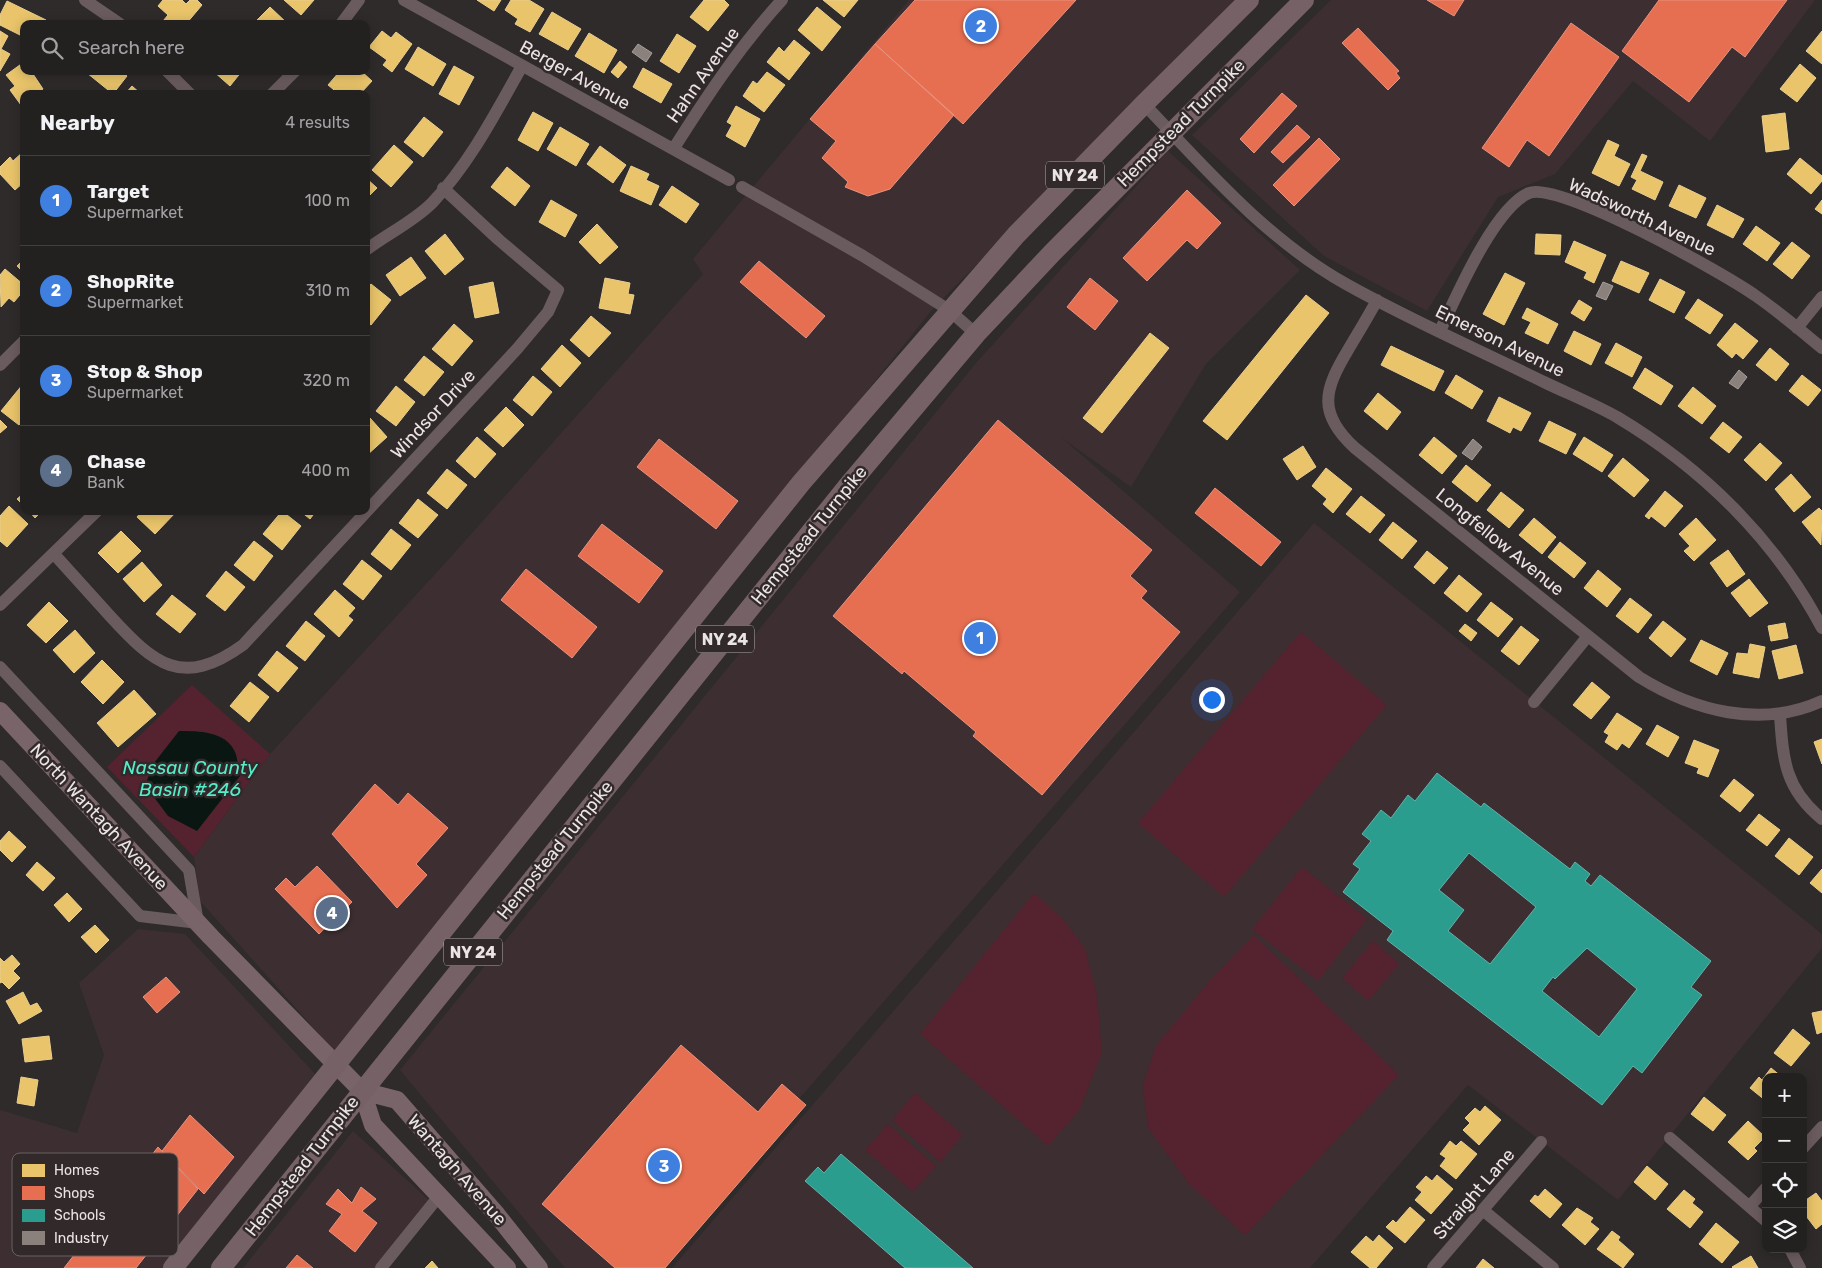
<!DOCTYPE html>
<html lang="en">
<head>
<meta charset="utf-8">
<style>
	body { margin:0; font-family:Rubik,sans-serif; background:#2f2d2d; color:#f1f3f6 }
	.controls { position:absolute; right:15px; bottom:15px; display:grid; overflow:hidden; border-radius:10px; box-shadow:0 2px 12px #0003 }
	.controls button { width:45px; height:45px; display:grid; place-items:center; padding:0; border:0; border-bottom:1px solid #403e3e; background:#232020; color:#f1f3f6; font:25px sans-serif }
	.you { position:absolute; left:1211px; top:699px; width:18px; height:18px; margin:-12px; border:4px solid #fff; border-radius:50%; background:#1a73e8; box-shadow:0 0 0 8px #1a73e833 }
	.badge { display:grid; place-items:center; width:32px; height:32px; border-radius:50%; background:#a9a3a4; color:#fff; font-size:16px; font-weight:700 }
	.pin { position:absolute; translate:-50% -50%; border:2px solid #fff; box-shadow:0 1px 5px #0006 }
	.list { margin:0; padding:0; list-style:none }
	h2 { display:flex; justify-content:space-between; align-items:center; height:65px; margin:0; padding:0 20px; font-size:21px }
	h2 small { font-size:16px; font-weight:400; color:#a3a3a5 }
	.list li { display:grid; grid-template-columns:32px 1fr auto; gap:15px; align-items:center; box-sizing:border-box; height:90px; padding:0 20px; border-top:1px solid #403e3e }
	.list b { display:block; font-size:19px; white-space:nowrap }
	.list p { margin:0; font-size:16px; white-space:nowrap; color:#a3a3a5 }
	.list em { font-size:16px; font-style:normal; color:#a3a3a5 }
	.icon { flex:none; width:28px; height:28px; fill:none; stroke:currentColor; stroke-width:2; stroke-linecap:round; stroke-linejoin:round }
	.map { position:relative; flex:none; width:1822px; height:1268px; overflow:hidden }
	.search { position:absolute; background:#232020; box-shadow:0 2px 12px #0003; left:20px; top:20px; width:350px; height:55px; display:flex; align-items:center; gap:12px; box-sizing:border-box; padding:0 18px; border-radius:10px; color:#a3a3a5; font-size:19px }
	.panel { position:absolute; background:#232020; box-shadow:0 2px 12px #0003; left:20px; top:90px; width:350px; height:425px; border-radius:10px }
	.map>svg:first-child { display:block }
	.built { fill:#3c2e31 }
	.green { fill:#552230 }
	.water { fill:#0a1612 }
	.homes { fill:#e9c46a; stroke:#e9ce8f }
	.shops { fill:#e76f51; stroke:#e8927d }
	.schools { fill:#2a9d8f; stroke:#64b2a9; fill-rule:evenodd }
	.industry { fill:#8a817c; stroke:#a79f9c }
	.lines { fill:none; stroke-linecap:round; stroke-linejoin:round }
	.minor { stroke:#6a5b5e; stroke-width:12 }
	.secondary { stroke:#796469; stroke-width:18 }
	.primary { stroke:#766266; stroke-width:20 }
	.labels { text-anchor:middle; stroke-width:5; stroke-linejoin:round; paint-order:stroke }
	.shield { fill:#31292a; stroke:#b2acad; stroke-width:1 }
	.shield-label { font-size:16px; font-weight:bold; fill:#eae4e5 }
	.street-label { font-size:18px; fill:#eae4e5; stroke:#31292a }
	.water-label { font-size:19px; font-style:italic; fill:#55ecca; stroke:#31292a }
	.key { fill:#31292a; stroke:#686162; stroke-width:1 }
	.key-label { font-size:14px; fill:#eae4e5 }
</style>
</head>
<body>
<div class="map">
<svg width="1822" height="1268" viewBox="0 0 1822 1268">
	<rect width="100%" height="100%" fill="#2f2b2b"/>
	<path class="built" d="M909,0h327l-305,311 -594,743 -137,-153 -6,-44 76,-103 178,-194 255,-286 -10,-15z
		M1331,0h484l-105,141 -77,-60 -78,93 -57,23 -71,114 -103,-55 -132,-121z
		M1168,151l132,119 -94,94 -75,123 -69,-49 178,154 -588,676h-87l-165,-198 576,-707z
		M1314,523l508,411v14l-204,252 -150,-115 -158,183h-638z
		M138,929l47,5 133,143 -152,191h-166v-158l77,23 27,-78 -25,-72z
		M353,1131l76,69 -54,68h-132z"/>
	<path class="green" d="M1301,632l86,73 -163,192 -86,-74z
		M192,685l78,69 -76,103 -87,-90z
		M1302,867l65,52 -49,62 -66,-52z
		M1034,893l30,27 21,29 12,46 5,58 -23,58 -31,35 -128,-112z
		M1254,935l145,140 -154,160 -55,-50 -42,-57 -5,-42 13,-40 56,-68z
		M1373,941l26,23 -31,37 -26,-23z
		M915,1093l48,42 -23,27 -48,-42z
		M888,1124l48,42 -23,26 -48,-42z"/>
	<path class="water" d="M179,731c19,0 47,0 56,21 3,7 3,17 5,24l-43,55 -29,-15 -23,-31 9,-22z"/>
	<path class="homes" d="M163,0h19l4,4 4,-4h7l5,5 -16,19h-20l-3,-3 5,-6 -10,-9z
		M284,0h30l-13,15z
		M477,0h24l-7,11z
		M511,0h18l15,9 -14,23 -15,-8 3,-5 -13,-9z
		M704,0h20l5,5 -21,26 -18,-14z
		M823,0h35l-14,17z
		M7,1l39,19 -2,4h-20v13l-24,-12v-10z
		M270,7l18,17h-35z
		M817,7l24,20 -19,24 -24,-21z
		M552,12l29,17 -13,21 -29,-16z
		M0,31l8,5 -7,13 9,5 -10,17z
		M382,31l9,7 5,-6 16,12 -20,28 -9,-7 4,-5 -18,-13z
		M1822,31v33l-16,-13z
		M589,33l28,17 -13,23 -29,-17z
		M677,34l19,12 -17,27 -19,-12z
		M794,40l16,13 -21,27 -22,-18 12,-15 5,5z
		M418,47l28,17 -13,22 -28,-17z
		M620,61l7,6 -9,11 -7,-6z
		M24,62v9h7l12,18 -7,5h-12v9l-3,2 -11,-15 5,-4 -9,-11z
		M1800,64l16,14 -19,24 -17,-13z
		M454,66l20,11 -15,28 -20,-11z
		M643,68l29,16 -11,19 -28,-16z
		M88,71h33l6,5 -14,18 -26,-21z
		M213,71h29l-12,15z
		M340,71h21l11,10 -12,13h-21l-11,-9z
		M767,72l18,13 -21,27 -21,-16 10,-15 4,3z
		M132,86l9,8h-16z
		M736,106l24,13 -15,28 -19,-11 6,-11 -5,-3z
		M533,112l20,11 -15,28 -20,-11z
		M1785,113l4,36 -23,3 -4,-36z
		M424,117l19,15 -20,25 -19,-15z
		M22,124h2v19h-3z
		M560,127l29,17 -13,22 -29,-17z
		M1608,140l11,5 -5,11 16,8 -11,22 -27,-13z
		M394,145l19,17 -22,25 -19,-17z
		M600,146l26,19 -13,18 -26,-19z
		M24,151v31l-9,8 -15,-16v-7l10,-10 3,4z
		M1642,154l5,2 -7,15 23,11 -8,18 -23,-11 5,-9 -6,-3z
		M1800,158l22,18v5l-11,13 -24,-20z
		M631,166l18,8 -3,6 13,6 -8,19 -31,-14z
		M507,167l23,19 -15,20 -24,-19z
		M366,178l11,10 -11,11z
		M1679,185l27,13 -10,20 -27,-12z
		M672,186l27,18 -13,19 -27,-18z
		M551,200l26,15 -12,22 -26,-15z
		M1822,200v14l-7,-5z
		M1717,205l27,14 -11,19 -26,-13z
		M597,224l21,23 -18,17 -21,-22z
		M1756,226l24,17 -13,18 -24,-17z
		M445,234l19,25 -19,16 -20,-24z
		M1536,234l25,1 -1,20 -25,-1z
		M1574,241l32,14 -12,28 -10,-5 3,-6 -22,-10z
		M1792,242l18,14 -18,23 -19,-15z
		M411,257l15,21 -26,18 -14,-21z
		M24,259v14l-7,-7z
		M1621,261l28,12 -10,20 -27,-12z
		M5,269l19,16v5l-10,12 -5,-4 -8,9 -1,-32z
		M1505,273l20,10 -21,42 -21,-11z
		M605,278l25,5 -2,11 6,1 -4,19 -31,-6z
		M1660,279l25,13 -11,21 -25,-13z
		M493,282l6,31 -24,5 -6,-31z
		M371,284l20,16 -20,25 -5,-4v-32z
		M1306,295l23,18 -102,127 -24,-19z
		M1698,299l25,16 -13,19 -25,-16z
		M1579,300l13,8 -8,13 -13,-8z
		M1527,308l31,16 -10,20 -23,-11 6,-11 -9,-4z
		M591,316l20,17 -22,24 -19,-17z
		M1735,323l23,18 -15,18 -7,-6 -4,5 -15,-13z
		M454,324l19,17 -21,25 -20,-17z
		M1574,331l27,13 -10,21 -27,-14z
		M1150,333l19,15 -67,85 -19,-15z
		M1616,343l26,14 -10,20 -27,-14z
		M562,345l19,18 -21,24 -19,-18z
		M1391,346l53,25 -10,20 -53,-26z
		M1770,348l19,16 -13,17 -20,-16z
		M424,356l20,16 -20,24 -20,-16z
		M1645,368l28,18 -12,19 -28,-17z
		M1456,375l27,16 -11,18 -27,-16z
		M1802,375l19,15 -13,16 -19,-15z
		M533,376l19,16 -20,24 -19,-16z
		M23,384l1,34 -5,7 -18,-14z
		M396,386l19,16 -19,24 -20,-15z
		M1693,387l23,19 -14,18 -24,-18z
		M1378,393l23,19 -14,18 -23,-19z
		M1499,397l32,16 -10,18 -8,-4 -3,6 -23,-12z
		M506,407l18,18 -21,22 -19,-17z
		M370,418l17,19 -21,19v-34z
		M0,420l7,7 -7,6z
		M1549,421l27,13 -10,20 -27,-13z
		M1723,422l19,15 -13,16 -19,-15z
		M477,437l19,17 -21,24 -19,-17z
		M1434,437l23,19 -15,18 -23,-19z
		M1584,437l29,18 -11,17 -29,-18z
		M1760,443l22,20 -16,18 -22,-21z
		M1303,446l13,21 -19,13 -14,-21z
		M1623,458l26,22 -15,17 -26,-21z
		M1466,465l25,20 -14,17 -25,-20z
		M1326,468l26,21 -19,24 -10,-9 4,-5 -15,-13z
		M447,469l20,16 -20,24 -20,-16z
		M1791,474l20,23 -17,15 -19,-23z
		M1665,491l18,15 -18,21 -14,-11 -2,3 -4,-3z
		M1501,492l23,18 -15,18 -22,-18z
		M24,493v13l-7,-7z
		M1361,496l24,19 -15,18 -24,-19z
		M418,499l20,16 -20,23 -19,-15z
		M9,506l19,18 -21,23 -7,-6v-25z
		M1819,508l3,3 -1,34 -19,-23z
		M29,511h13l-7,7z
		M142,511h35l-22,23 -18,-17z
		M282,511l19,15 -19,24 -19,-16z
		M300,511h16l-6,8z
		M1534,518l22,19 -14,17 -23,-19z
		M1696,518l20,22 -22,21 -10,-10 6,-5 -11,-12z
		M1393,522l24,19 -15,18 -23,-19z
		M391,529l20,16 -20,25 -20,-16z
		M121,531l20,20 -23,22 -20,-20z
		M254,541l19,15 -19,25 -20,-16z
		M1560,542l26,21 -12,15 -26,-21z
		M1728,550l17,24 -18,13 -17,-24z
		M1427,551l21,17 -14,16 -20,-17z
		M362,560l20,16 -19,24 -20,-16z
		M142,562l20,23 -18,17 -21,-23z
		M1598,570l23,19 -14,18 -23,-19z
		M226,571l19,16 -20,24 -19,-15z
		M1459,575l23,19 -15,18 -23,-19z
		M1749,579l19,24 -18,14 -19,-24z
		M335,590l20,18 -7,8 5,4 -14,17 -25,-23z
		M172,595l24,19 -16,19 -24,-19z
		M1630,598l22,17 -14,18 -22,-17z
		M49,602l19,19 -22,22 -19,-18z
		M1491,602l22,17 -15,18 -21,-17z
		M306,621l19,15 -20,25 -19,-15z
		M1663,621l23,18 -15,18 -22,-19z
		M1785,623l3,15 -17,3 -3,-15z
		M1465,624l12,9 -6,8 -12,-10z
		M1521,626l18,14 -20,25 -18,-14z
		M75,630l20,23 -21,20 -21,-23z
		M1701,640l27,13 -11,22 -27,-14z
		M1750,644l15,3 -6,31 -26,-5 4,-20 11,1z
		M1796,645l7,28 -24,6 -7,-28z
		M277,651l21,17 -20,24 -20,-17z
		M102,660l22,22 -21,22 -22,-22z
		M250,682l19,15 -20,25 -19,-16z
		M1592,682l18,15 -19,22 -18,-14z
		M134,690l22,24 -38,33 -21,-24z
		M1617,713l25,16 -13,19 -7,-5 -5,7 -12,-8 4,-7 -5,-3z
		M1657,725l22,12 -11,20 -22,-13z
		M1822,739v25l-8,-22z
		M1694,740l25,10 -11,27 -11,-4 2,-5 -14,-5z
		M1734,779l20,16 -14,17 -20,-16z
		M1759,814l21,16 -13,16 -21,-16z
		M9,831l17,16 -14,15 -12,-12v-9z
		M1789,838l24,19 -14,18 -24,-19z
		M37,862l18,16 -12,13 -17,-16z
		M1822,869v24l-12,-10z
		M67,893l15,16 -13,13 -15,-17z
		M95,925l14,15 -13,13 -15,-16z
		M12,955l8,9 -7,7 7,7 -11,11 -7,-7 -2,1v-25l4,4z
		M23,992l7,14 7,-3 5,8 -23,13 -13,-23z
		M1822,1011v21l-5,2 -5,-21z
		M1793,1029l17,14 -19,23 -17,-13z
		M49,1036l3,23 -27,3 -3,-23z
		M1771,1068l11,9h-16v24l-16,-13 9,-11 3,3z
		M21,1077l17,3 -4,26 -17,-3z
		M1704,1097l22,18 -13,16 -22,-17z
		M1485,1106l16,14 -22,25 -16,-15 7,-7 -5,-5 10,-10 5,4z
		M1748,1121l17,16 -11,11 3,3 -9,9 -20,-18z
		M1450,1141l6,5 5,-5 16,13 -21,25 -16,-13 6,-8 -6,-4z
		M1647,1166l21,18 -13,16 -21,-18z
		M1437,1175l16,14 -22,25 -16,-14 7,-8 -6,-5 10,-11 6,5z
		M1545,1189l17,15 -12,14 -20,-17 5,-6 3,2z
		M1684,1190l11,9 -3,4 11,9 -13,16 -23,-19z
		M1816,1193l6,8v23l-6,5 -13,-17v-10z
		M1410,1207l15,13 -20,23 -19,-16 7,-7 3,3z
		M1577,1208l16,10 -3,4 9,7 -14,16 -23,-20z
		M1716,1223l23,19 -17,21 -23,-19z
		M1612,1231l8,6 -2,3 16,14 -11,14 -26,-19z
		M1379,1235l14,13 -17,20h-6l-19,-16 15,-16 7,6z
		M1751,1256l7,12h-25l-1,-1z
		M1483,1259l11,9h-18z
		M432,1261l6,7h-13z"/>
	<path class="shops" d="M915,0h161l-113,124 -88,-80z
		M1427,0h37l-10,16z
		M1659,0h128l-42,57 -13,-10 -43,55 -67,-51z
		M1571,23l48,34 -70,99 -22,-16 -18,27 -27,-19z
		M1358,28l41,43 -3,2 4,5 -12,12 -46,-47z
		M875,44l79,71 -64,74 -22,7 -23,-9 3,-5 -26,-24 14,-17 -26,-22z
		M1282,93l15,13 -43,47 -14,-14z
		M1297,125l13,12 -27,26 -12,-11z
		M1319,138l21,21 -46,47 -21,-21z
		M1187,190l34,33 -24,26 -10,-9 -40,41 -24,-23z
		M759,261l66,55 -19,22 -66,-56z
		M1090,278l28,23 -23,29 -28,-23z
		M998,420l154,130 -22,26 17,15 -6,7 39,34 -138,163 -69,-59 3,-4 -72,-61 -2,3 -69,-58z
		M659,439l79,62 -22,28 -79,-62z
		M1215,488l66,54 -20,24 -66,-53z
		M602,524l61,47 -24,32 -61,-47z
		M526,569l71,58 -25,31 -71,-58z
		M375,784l23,21 10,-12 40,35 -32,36 11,11 -30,33 -65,-74z
		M317,866l35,36 -33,32 -44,-45 11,-11 9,9z
		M166,977l14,15 -23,21 -14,-16z
		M681,1045l77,67 24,-28 24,21 -141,163h-50l-73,-64z
		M190,1115l44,42 -30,37 -42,-43z
		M158,1147l40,42 -62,79h-72z
		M361,1187l15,12 -14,12 15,12 -22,29 -26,-21 13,-17 -16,-10 12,-15 14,14z
		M297,1255l16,13h-27z"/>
	<path class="schools" d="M1437,773l44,34 3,-4 86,66 5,-7 15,12 -5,7 6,5 9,-11 111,86 -20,26 11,8 -60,78 -9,-7 -31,39 -215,-165 6,-9 -50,-39 17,-23 -7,-5 18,-23 -9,-7 19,-24 10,8 17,-23 7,6zM1469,853l67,54 -46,57 -42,-33 16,-21 -25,-20zM1587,948l50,41 -38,48 -57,-46 11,-14 2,2z
		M841,1154l132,114h-68l-100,-87 13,-14 6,6z"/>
	<path class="industry" d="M638,44l14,9 -6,9 -14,-10z
		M1603,282l10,4 -7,14 -10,-4z
		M1739,370l8,7 -9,12 -9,-6z
		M1473,439l9,8 -10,13 -10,-7z"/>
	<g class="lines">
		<path class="minor" d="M85,0l35,24
			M404,0l325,180
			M341,24l18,-24
			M167,71l23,23
			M272,94l23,-23
			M1144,104c61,64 123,136 202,180 64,36 133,66 200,99 23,11 48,21 71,34 85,51 158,122 205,211
			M674,148c33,-52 66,-102 108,-148
			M742,187l121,69 86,54 27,24
			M366,250c21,-16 47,-28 66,-47 38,-40 63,-89 90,-137
			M1377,300c-9,17 -19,33 -29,50 -24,40 -31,63 7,98l284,229c55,34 122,52 183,24
			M1797,328l25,-31
			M1440,331c16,-34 54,-123 89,-138 29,-13 198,82 227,103 23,16 44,34 66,52
			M0,365l24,-24
			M54,554c19,21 37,41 56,62 44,48 72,73 133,29l274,-296 31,-37 10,-22 -59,-50 -56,-52
			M0,605l97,-94
			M0,667l189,203 9,53 -58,-7 -140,-150
			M1534,702l54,-66
			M1780,715c3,45 5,74 42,104
			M1670,1138l96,83
			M1803,1148l19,-21
			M1750,1206l16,-18
			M1484,1211l69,57
			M1790,1249l10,19
			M381,1268l58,-72
			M1433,1268l108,-126"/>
		<path class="secondary" d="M0,711l211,226 151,154 11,34 134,143
			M362,1091l35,9 100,115 42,53"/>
		<path class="primary" d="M173,1268l628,-785 215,-248 128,-131 105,-104
			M221,1268l626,-781 129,-153 77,-82 251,-252"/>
	</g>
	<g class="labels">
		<g class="shield">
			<rect x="1046" y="161.5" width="58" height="27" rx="4"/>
			<rect x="696" y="625.5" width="58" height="27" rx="4"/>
			<rect x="444" y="938.5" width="58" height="27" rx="4"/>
		</g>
		<g class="shield-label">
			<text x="1075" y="181">NY 24</text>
			<text x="725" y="645">NY 24</text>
			<text x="473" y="958">NY 24</text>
		</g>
		<g class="street-label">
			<text transform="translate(575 75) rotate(29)" y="6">Berger Avenue</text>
			<text transform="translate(703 75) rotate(-55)" y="6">Hahn Avenue</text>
			<text transform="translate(1181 123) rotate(-45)" y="6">Hempstead Turnpike</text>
			<text transform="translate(1642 217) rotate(25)" y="6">Wadsworth Avenue</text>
			<text transform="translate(1500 341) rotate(26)" y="6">Emerson Avenue</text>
			<text transform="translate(433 414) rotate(-47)" y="6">Windsor Drive</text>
			<text transform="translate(809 535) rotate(-51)" y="6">Hempstead Turnpike</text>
			<text transform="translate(1500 542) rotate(39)" y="6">Longfellow Avenue</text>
			<text transform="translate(99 817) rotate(47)" y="6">North Wantagh Avenue</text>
			<text transform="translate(555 850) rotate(-51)" y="6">Hempstead Turnpike</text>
			<text transform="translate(302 1166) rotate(-52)" y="6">Hempstead Turnpike</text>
			<text transform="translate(457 1170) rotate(49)" y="6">Wantagh Avenue</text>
			<text transform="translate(1474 1194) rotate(-49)" y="6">Straight Lane</text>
		</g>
		<g class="water-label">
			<text x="190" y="774">Nassau County<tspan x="190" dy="22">Basin #246</tspan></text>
		</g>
	</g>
	<rect x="12" y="1153" width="166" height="103" rx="8" class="key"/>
	<rect x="22" y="1164" width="23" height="13" fill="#e9c46a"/>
	<rect x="22" y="1186" width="23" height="14" fill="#e76f51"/>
	<rect x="22" y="1209" width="23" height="13" fill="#2a9d8f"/>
	<rect x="22" y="1231" width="23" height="14" fill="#8a817c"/>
	<g class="key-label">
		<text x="54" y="1175">Homes</text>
		<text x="54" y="1198">Shops</text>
		<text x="54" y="1220">Schools</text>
		<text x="54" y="1243">Industry</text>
	</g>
</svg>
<div class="controls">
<button>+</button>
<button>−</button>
<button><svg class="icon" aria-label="locate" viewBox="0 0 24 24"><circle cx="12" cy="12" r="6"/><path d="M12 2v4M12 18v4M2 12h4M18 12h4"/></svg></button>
<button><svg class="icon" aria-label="layers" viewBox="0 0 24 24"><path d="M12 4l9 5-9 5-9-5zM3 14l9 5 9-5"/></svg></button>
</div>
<div class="you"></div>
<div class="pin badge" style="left:980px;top:638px;background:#3f7fe0">1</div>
<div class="pin badge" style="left:981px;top:26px;background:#3f7fe0">2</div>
<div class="pin badge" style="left:664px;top:1166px;background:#3f7fe0">3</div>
<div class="pin badge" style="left:332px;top:913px;background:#5c6f8a">4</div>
<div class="search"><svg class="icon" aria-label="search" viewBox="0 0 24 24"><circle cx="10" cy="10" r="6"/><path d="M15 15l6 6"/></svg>Search here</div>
<section class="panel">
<h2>Nearby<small>4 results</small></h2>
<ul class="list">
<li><span class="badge" style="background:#3f7fe0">1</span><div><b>Target</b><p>Supermarket</p></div><em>100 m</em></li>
<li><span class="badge" style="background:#3f7fe0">2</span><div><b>ShopRite</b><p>Supermarket</p></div><em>310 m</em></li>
<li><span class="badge" style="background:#3f7fe0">3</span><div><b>Stop &amp; Shop</b><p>Supermarket</p></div><em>320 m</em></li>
<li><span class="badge" style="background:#5c6f8a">4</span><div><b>Chase</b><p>Bank</p></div><em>400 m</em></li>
</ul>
</section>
</div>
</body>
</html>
